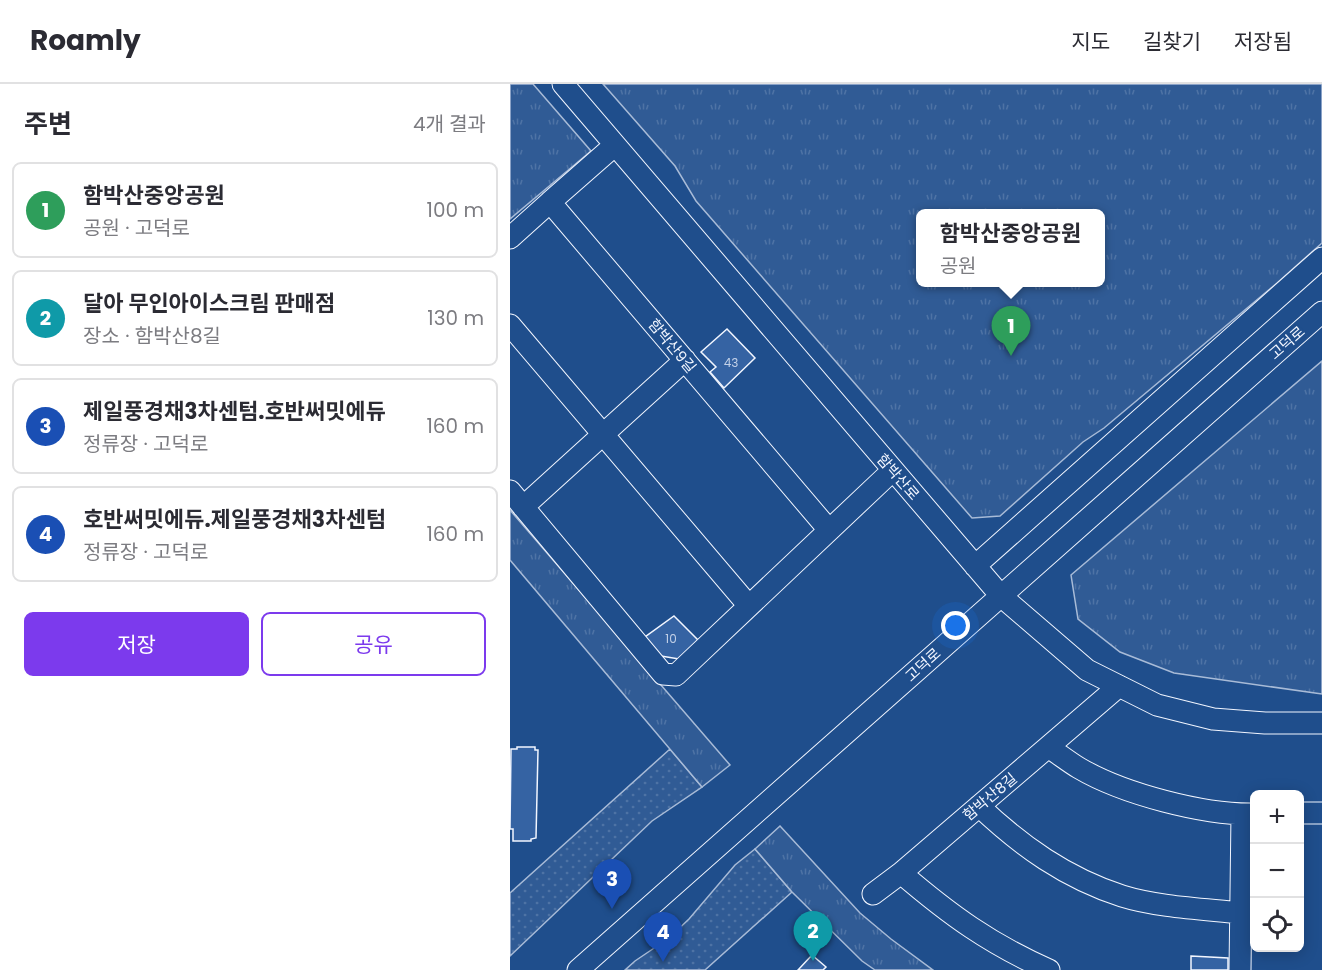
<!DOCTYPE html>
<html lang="ko">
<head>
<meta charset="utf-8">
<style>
	body { margin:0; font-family:Poppins,"Noto Sans KR",sans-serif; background:#f2f2f3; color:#2b2b33 }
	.controls { position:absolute; right:18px; bottom:18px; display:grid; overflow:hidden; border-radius:9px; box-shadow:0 3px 15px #0003 }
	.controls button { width:54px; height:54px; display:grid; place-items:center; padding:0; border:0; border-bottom:2px solid #e1e1e2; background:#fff; color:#2b2b33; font:30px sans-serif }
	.you { position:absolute; left:446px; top:542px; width:21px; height:21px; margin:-15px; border:4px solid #fff; border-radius:50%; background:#1a73e8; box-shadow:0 0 0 9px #1a73e833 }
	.badge { display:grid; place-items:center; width:39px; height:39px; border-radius:50%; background:#7c3aed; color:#fff; font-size:20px; font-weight:700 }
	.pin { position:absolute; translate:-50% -50px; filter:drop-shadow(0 2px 3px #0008) }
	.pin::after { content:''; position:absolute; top:32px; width:21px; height:18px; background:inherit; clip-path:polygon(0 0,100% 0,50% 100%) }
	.popup { position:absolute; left:406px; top:125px; width:189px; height:78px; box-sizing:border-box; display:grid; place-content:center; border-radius:9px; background:#fff; filter:drop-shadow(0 2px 4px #0005); font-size:20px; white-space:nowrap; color:#7c7c81 }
	.popup b { font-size:22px; color:#2b2b33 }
	.popup::after { content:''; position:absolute; left:50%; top:100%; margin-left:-12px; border:12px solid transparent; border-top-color:#fff }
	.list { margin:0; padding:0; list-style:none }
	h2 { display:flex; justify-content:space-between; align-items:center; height:78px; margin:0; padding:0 24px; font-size:26px }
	h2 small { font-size:20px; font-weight:400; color:#7c7c81 }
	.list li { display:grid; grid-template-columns:39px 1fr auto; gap:18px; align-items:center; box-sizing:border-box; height:96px; margin:0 12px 12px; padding:0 12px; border:2px solid #e1e1e2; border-radius:9px }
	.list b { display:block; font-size:22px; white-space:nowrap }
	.list p { margin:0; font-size:20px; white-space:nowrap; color:#7c7c81 }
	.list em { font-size:20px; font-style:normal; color:#7c7c81 }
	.actions { display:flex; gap:12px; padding:18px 24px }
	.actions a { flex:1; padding:14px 0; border:2px solid #7c3aed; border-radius:9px; text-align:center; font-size:21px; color:#7c3aed }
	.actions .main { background:#7c3aed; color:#fff }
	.icon { flex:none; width:33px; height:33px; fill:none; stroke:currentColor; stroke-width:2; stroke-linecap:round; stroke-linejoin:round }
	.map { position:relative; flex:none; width:812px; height:886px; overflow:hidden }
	header { display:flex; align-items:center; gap:36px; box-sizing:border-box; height:84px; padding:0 30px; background:#fff; border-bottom:2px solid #e1e1e2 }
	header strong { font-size:28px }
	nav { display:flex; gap:33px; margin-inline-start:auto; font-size:21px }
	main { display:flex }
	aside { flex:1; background:#fff }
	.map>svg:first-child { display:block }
	.grass { fill:url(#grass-dots); stroke:#a8bbd7; stroke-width:1.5 }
	.park { fill:url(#park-tufts); stroke:#a8bbd7; stroke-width:1.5; fill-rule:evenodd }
	.building { fill:#3563a3; stroke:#f2f6ff; stroke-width:1.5 }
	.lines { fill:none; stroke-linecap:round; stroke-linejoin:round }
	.minor-casing { stroke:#f2f6ff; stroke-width:23 }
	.minor { stroke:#1f4e8c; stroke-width:21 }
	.labels { text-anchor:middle; stroke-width:4.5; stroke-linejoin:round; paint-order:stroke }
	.number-label { font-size:12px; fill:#c3d1e8 }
	.street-label { font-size:15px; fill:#f2f6ff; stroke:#1f4e8c }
</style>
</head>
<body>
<header>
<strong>Roamly</strong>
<nav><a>지도</a><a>길찾기</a><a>저장됨</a></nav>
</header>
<main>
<aside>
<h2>주변<small>4개 결과</small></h2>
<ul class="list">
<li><span class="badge" style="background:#2e9e5b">1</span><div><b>함박산중앙공원</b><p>공원 · 고덕로</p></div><em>100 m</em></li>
<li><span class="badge" style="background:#0f9aa8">2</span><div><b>달아 무인아이스크림 판매점</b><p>장소 · 함박산8길</p></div><em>130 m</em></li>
<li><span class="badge" style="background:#1a4fb4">3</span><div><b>제일풍경채3차센텀.호반써밋에듀</b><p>정류장 · 고덕로</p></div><em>160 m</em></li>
<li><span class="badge" style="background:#1a4fb4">4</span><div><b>호반써밋에듀.제일풍경채3차센텀</b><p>정류장 · 고덕로</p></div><em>160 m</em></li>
</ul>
<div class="actions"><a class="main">저장</a><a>공유</a></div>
</aside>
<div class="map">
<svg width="812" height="886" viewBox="0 0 812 886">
	<defs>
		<pattern id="grass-dots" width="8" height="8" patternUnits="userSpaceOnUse" patternTransform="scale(1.5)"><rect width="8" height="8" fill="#305b95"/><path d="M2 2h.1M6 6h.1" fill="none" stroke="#4e73a5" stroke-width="1.8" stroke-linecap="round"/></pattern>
		<pattern id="park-tufts" width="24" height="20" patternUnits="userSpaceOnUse" patternTransform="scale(1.5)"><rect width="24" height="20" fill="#305b95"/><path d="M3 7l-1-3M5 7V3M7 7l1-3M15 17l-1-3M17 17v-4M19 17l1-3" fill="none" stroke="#4e73a5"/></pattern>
	</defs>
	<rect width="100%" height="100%" fill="#1f4e8c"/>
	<path class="grass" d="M160,665l32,38 -50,34 -142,135v-63z
		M245,765l37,43 -87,78h-80l10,-9 34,-23 20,-19 46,-54z"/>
	<path class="park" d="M0,0h23l58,67 -81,68z
		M93,0h719v159l-45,40 -173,145 -21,14 -83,74 -28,2 -276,-317 -21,-35zM411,130h180v68h-180z
		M812,277v333l-148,-21 -54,-21 -42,-33 -7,-44z
		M0,426l220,255 -28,22 -192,-227z
		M270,742l80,87 31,26 42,31h-58l-13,-9 -70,-69 -37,-43z"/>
	<path class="building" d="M217,245l28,29 -31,30 -14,-16 6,-5 -15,-15z
		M164,532l24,24 -19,19 -18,-3 -16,-19z
		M7,663h18v3h3l-2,88 -5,1v2h-18v-12h-3l1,-80h6z
		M302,871l14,12 -3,3h-25z
		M681,872l37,2v12h-37z"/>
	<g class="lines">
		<g class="minor-casing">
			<path id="minor" d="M53,0l438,512 86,74 70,35 56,14 52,4h57
				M40,118l65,-57
				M0,154l40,-36 279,328
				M0,241l239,281
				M0,407l153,183 13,1 217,-205
				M13,423l162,-147
				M465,482l347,-308
				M538,663l71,-61
				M469,722c42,40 87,72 143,90 35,11 82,13 119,17
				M790,729h22
				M363,810l28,-21
				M68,886l744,-658
				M539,886c-59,-26 -99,-55 -148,-97l147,-126c11,7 21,15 31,21 44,26 125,47 175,46
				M730,886l2,-156"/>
		</g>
		<use href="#minor" class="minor"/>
	</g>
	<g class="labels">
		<g class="number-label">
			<text x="221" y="283">43</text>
			<text x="161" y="559">10</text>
		</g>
		<g class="street-label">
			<text transform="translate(777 259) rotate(-41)" y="5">고덕로</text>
			<text transform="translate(162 262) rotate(50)" y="5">함박산9길</text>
			<text transform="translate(388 393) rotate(49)" y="5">함박산로</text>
			<text transform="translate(413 581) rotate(-42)" y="5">고덕로</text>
			<text transform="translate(480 713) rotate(-40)" y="5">함박산8길</text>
		</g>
	</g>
</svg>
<div class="controls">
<button>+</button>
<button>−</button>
<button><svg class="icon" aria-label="locate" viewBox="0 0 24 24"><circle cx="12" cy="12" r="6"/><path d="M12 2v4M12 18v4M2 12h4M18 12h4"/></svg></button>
</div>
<div class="you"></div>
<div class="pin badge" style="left:501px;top:272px;background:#2e9e5b">1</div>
<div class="popup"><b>함박산중앙공원</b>공원</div>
<div class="pin badge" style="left:303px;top:877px;background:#0f9aa8">2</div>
<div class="pin badge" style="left:102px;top:825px;background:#1a4fb4">3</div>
<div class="pin badge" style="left:153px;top:878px;background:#1a4fb4">4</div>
</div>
</main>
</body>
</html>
